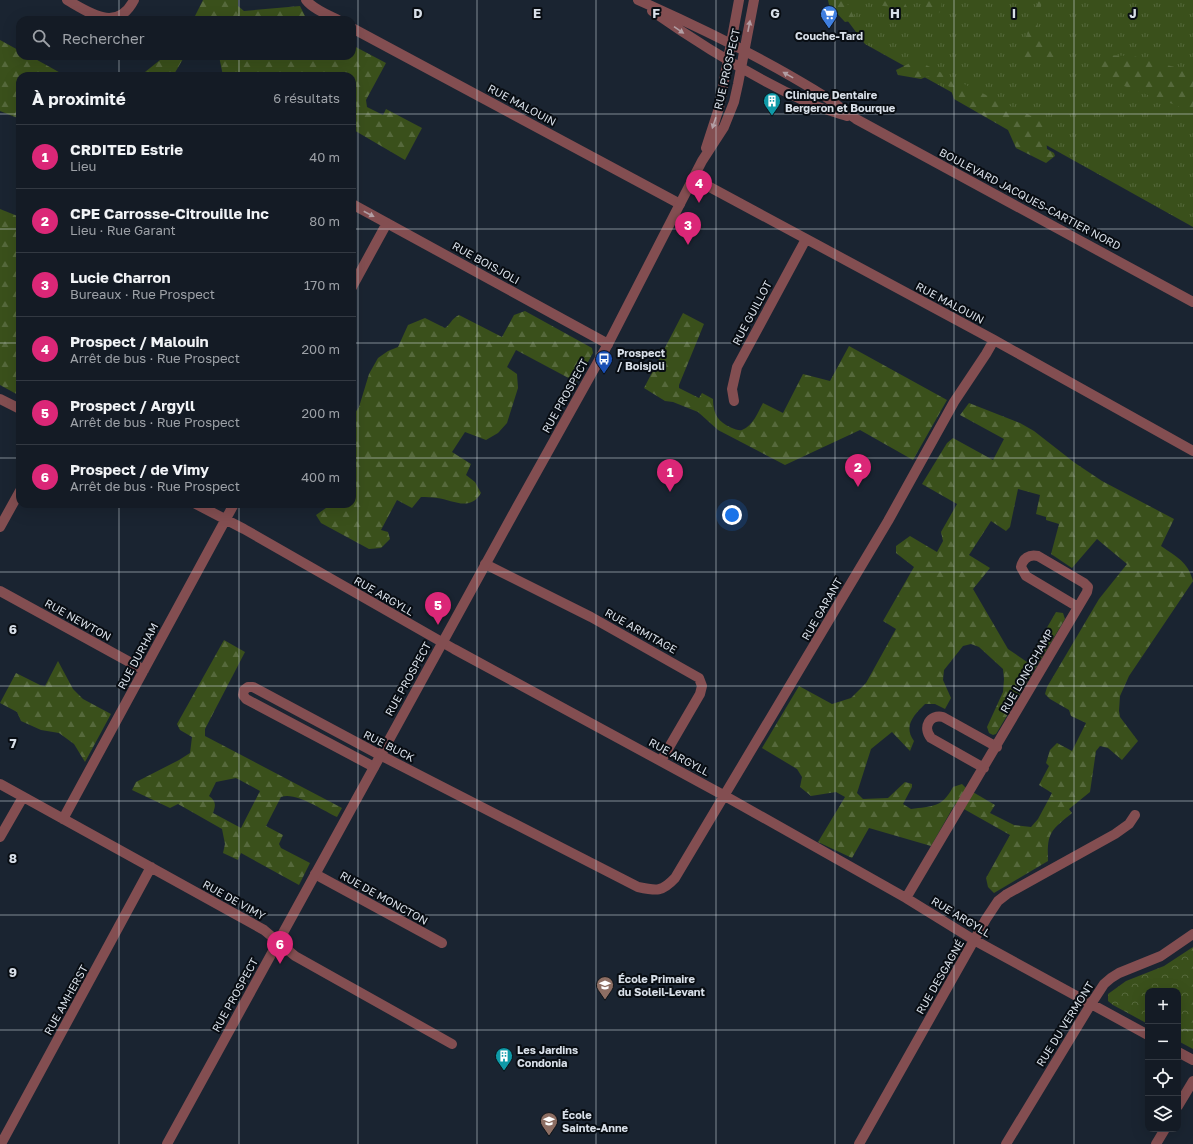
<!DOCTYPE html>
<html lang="fr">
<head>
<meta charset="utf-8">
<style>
	body { margin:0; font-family:"Golos Text",sans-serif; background:#1d242d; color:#f1f3f6 }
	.controls { position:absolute; right:12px; bottom:12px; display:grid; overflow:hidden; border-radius:8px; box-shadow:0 4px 16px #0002 }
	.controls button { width:36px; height:36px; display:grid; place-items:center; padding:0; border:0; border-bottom:1px solid #333942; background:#141b25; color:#f1f3f6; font:20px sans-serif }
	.you { position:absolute; left:732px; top:515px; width:14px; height:14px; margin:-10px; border:3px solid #fff; border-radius:50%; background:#1a73e8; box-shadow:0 0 0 6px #1a73e833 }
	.badge { display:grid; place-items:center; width:26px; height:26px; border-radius:50%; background:#db2777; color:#fff; font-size:13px; font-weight:700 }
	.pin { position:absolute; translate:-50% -33px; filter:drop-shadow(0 1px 2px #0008) }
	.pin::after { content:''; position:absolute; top:21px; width:14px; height:12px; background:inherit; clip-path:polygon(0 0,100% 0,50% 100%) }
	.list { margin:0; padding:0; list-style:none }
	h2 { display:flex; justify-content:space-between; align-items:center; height:52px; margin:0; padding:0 16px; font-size:17px }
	h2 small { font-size:13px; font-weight:400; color:#9da1a7 }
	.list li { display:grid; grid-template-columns:26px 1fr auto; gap:12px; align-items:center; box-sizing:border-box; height:64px; padding:0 16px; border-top:1px solid #333942 }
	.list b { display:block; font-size:15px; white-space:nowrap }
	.list p { margin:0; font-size:13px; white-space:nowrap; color:#9da1a7 }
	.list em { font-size:13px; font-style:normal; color:#9da1a7 }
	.icon { flex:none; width:22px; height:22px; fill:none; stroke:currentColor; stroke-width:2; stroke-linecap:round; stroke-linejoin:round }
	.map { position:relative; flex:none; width:1193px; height:1144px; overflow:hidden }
	.search { position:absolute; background:#141b25; box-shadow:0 4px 16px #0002; left:16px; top:16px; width:340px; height:44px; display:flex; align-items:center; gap:10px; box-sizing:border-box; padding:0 14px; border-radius:12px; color:#9da1a7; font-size:15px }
	.panel { position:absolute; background:#141b25; box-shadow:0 4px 16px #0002; left:16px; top:72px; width:340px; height:436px; border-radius:12px }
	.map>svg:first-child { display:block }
	.grass { fill:url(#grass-tufts) }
	.forest { fill:url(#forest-firs); fill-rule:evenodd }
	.park { fill:url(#park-crowns) }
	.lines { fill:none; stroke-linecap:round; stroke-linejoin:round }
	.minor { stroke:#834e51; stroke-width:10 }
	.tertiary { stroke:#834e51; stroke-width:10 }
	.oneway { fill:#b29ea4 }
	.grid { fill:none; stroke:#d8dfe8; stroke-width:1; stroke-opacity:0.55 }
	.labels { text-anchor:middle; stroke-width:4; stroke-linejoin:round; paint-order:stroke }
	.poi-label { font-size:11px; font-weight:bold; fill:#d8dfe8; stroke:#080d13; text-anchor:start }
	.street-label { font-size:11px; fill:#d8dfe8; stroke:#080d13 }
	.grid-label { font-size:13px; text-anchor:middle; font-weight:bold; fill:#d8dfe8; stroke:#080d13; stroke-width:4; stroke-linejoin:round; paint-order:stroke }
</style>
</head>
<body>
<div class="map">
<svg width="1193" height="1144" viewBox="0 0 1193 1144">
	<defs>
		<pattern id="grass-tufts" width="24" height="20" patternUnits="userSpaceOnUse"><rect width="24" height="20" fill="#3a501b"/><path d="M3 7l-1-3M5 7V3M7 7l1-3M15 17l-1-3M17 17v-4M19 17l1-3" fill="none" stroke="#56693c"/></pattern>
		<pattern id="forest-firs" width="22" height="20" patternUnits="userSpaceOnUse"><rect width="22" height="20" fill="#3a501b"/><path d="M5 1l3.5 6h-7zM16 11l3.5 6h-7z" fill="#56693c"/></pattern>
		<pattern id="park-crowns" width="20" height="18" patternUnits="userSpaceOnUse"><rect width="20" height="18" fill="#3a501b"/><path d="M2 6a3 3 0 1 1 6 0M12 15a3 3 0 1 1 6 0" fill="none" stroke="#56693c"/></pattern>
	</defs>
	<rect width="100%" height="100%" fill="#1a2431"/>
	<path class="grass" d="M832,0h361v227l-328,-183z"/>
	<path class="forest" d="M203,0h35v6l6,5 56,-5 7,14h-114z
		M828,0h16l4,5 6,12 -3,4 -6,1 -16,-17z
		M872,0h31l5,9 -32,-4z
		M923,0h19l-2,12 -6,4 -13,-14z
		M1038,1l4,1c-8,33 -8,28 17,50l-2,7 -31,3 -6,-7z
		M0,40l20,11v5h10l36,20h-46v43l-20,-8z
		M352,45l34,18 -20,37 1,7 16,8 3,-6 36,19 -17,32 -53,-31v-53h-129l-4,-20h133z
		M1103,55l30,1 60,16v48l-15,-14 -62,-23 -22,-22z
		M165,56h35l-17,3 -10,17h-33z
		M916,60l68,34 58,27 3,5 2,23 7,4 1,3 -9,7 -30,-15 -8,-18 -54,-31 -4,-12 -22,-11 -7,3 -23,-4 -2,-5z
		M0,209l20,8v179l-20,-11z
		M525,311l67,37 1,5 -15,27 -2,2 -60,-32 -9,17 10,7 1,14 -11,35 -9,10 -12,7 -21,-8 -13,20 19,12 -5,11 9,7 6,11c-11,19 -28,7 -44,5 -5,-1 -11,-1 -16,-1l-9,11 -15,-8 -16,30 7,2 2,7 -9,9 -12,1 -48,-26 -5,-8 10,-7 3,-4h23v-87l7,-10 10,-33 9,-16 10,-7 10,-4 10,-22 17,-7 20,10c6,-4 6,-9 14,-13l43,22 12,-22z
		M683,313l21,11 -25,61v3l20,10 3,-5 11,6c0,15 5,23 19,29 3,1 7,3 10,2 11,-4 16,-18 21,-27l20,10 20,-39 27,7 19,-35 98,54 -34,60 -53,-30 -75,35 -67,-35 -20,-18 -25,-10 -8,-1 -21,-13z
		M969,403l51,20 14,8 41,32 27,18 72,38 -13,27c16,11 27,16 32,35l-64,95 -9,20 -1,15 1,6 18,24 -16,19 -14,-12 -8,-2 -4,5 -6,41 -21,17 3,4c-22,18 -25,20 -24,48l-54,32 -6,-6 -2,-9 24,-43 -55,-31 -24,42 -62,-18 -17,30 -34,-16 27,-45 -9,-5 -25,4 -11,-9 2,-10 -5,-8 -35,-21 37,-62 33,18 19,-6 15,-15 30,-54 -13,-8 31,-54 -18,-14v-7l14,-10 27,16 6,-11 -2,-9 16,-28 -35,-20 25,-41 6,-5 40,22 11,-21 -44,-24zM1018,489l22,6 -4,19 10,3v3l13,4 -8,30 21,14 25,-29 30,25 -28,35 -52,88 -2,7 5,5 19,11 2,6 15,7 -14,28 -15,-8 -7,7 -4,13 3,3 -10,19 13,8 -14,26 -7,8 -17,-2 -24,-12 5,-8 -29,-17 -4,-4 -9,3c-11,21 -21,19 -42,22l-8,-5 9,-17v-3l-7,-2 -17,16 -25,1 -6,-6 14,-44 21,-17 18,19 4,-10c-11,-15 0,-26 11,-37h10l10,5 6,-11 -8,-18 1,-10 19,-24 8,-2 8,3 24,22 1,10 -1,13 -16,35 2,6 4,2 3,-1 69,-115 -2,-6 -7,-1 -29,50 -19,-13 -35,-60 17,-21 -21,-13 22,-34 15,10 4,-4z
		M224,640l21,12 -40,77v7l137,72 -5,9c-13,-6 -42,-26 -56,-20l-15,29 17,9 -4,9 2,4 29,15 -11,22 -58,-32 -3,7 -15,-7 2,-9 -3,-15 -44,-25 -8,4 -38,-18 4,-8 43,-22 11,-7 2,-16 -12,-7 -3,-6zM236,778l24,13 -19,37 -28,-15c3,-8 3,-12 -4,-17l7,-14z
		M58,661l15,28 10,10 28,15 -26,48 -11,-18 -15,-11 -18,-3 -20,-9 -4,-9 -17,-9 16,-30 24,12 5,1z"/>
	<path class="park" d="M1193,947v102l-15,-8v-50h-30v33l-35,-19 -5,-4v-7l18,-13 38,-15z"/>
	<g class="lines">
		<path class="minor" d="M67,0c23,13 50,33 67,0
			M306,0c7,9 22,15 32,20
			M352,28l328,176
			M693,178l301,162 199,111
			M352,204l256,140
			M352,287l35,-64
			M0,399l20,10
			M734,401l-2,-12 5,-22 69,-128
			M196,504l48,25 210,120 271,147 181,102 68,42 174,95
			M0,527l20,-36
			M485,564l106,53 108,61 3,8 -2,8 -39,67
			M0,591l144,79
			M374,767l-128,-68 -3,-4 1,-5 4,-3h5l127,68 258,132c19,4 24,5 37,-9l213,-357 66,-119 32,-48 8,-14
			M984,768l-53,-30c-9,-11 -1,-24 12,-21l54,30
			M0,784l264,146 31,26 157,88
			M63,819l171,-315
			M0,837l23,-40
			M315,874l127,69
			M906,898l181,-306 1,-5 -4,-4 -46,-27c-9,-2 -15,2 -17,11l5,9 52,31
			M1178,1052l15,8
			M1178,1106l15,-25
			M1,1144l150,-277
			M859,1144l127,-225 12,-18 9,-7 108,-60 14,-10 6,-9
			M1006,1144l85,-140 13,-20 7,-6 8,-5 42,-17 32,-22
			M1156,1144l9,-15"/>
		<path class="tertiary" d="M638,0c61,27 121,56 178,91 14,8 27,19 40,28l337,183
			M652,11c50,35 104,68 159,93 12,5 24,8 36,12
			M706,148l13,-40 20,-108
			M167,1144l350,-637 91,-163 94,-183 22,-34 10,-25 4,-18 16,-84"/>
	</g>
	<defs><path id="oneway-solid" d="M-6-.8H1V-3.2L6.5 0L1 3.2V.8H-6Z"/></defs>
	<g class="oneway">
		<use href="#oneway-solid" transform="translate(749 26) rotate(-79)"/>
		<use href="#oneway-solid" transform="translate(679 30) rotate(34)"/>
		<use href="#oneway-solid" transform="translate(788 75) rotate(-151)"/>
		<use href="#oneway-solid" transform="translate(714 123) rotate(108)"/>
		<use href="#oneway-solid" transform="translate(369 214) rotate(28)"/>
	</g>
	<path class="grid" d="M119,0v20M239,0v20M358,0v1144M477,0v1144M596,0v1144M716,0v1144M835,0v1144M954,0v1144M1074,0v1144M119,56v20M239,56v20M0,114h20M352,114h841M0,229h20M352,229h841M0,343h20M352,343h841M0,458h20M352,458h841M119,504v640M239,504v640M0,572h1193M0,686h1193M0,801h1193M0,915h1193M0,1030h1148M1178,1030h15"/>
	<defs>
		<g id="supermarket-pin" transform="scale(0.9)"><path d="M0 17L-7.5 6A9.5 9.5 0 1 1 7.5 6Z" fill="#3f7fe0" stroke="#080d13"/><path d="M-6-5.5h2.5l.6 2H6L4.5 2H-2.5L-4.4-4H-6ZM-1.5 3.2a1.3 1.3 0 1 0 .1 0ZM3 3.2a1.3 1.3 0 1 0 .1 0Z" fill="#fff"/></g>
		<g id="building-pin" transform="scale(0.9)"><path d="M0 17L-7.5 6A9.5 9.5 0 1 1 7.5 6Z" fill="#0f9aa8" stroke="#080d13"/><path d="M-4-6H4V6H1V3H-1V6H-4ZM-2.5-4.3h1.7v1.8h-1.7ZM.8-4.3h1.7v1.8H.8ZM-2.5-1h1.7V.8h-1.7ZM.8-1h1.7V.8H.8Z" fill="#fff"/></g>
		<g id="bus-pin" transform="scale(0.9)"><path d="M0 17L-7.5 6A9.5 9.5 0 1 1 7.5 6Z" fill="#1a4fb4" stroke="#080d13"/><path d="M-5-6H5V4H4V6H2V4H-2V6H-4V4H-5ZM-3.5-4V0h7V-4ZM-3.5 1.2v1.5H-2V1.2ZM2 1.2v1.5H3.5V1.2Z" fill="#fff"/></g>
		<g id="school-pin" transform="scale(0.9)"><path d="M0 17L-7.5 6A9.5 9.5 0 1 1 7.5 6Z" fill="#8d6e63" stroke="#080d13"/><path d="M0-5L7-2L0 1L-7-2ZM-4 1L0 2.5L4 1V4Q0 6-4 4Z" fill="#fff"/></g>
	</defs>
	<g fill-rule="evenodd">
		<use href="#supermarket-pin" x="829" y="14"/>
		<use href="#building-pin" x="772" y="101"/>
		<use href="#bus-pin" x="604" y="359"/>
		<use href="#school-pin" x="605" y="985"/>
		<use href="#building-pin" x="504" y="1056"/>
		<use href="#school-pin" x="549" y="1121"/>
	</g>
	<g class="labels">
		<g class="poi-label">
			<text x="829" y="40" text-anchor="middle">Couche-Tard</text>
			<text x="785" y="99">Clinique Dentaire<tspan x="785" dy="13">Bergeron et Bourque</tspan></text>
			<text x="617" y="357">Prospect<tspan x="617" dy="13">/ Boisjoli</tspan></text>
			<text x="618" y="983">École Primaire<tspan x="618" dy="13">du Soleil-Levant</tspan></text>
			<text x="517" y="1054">Les Jardins<tspan x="517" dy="13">Condonia</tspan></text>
			<text x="562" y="1119">École<tspan x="562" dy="13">Sainte-Anne</tspan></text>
		</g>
		<g class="street-label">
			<text transform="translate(727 69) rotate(-77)" y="4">RUE PROSPECT</text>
			<text transform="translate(522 105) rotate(28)" y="4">RUE MALOUIN</text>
			<text transform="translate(1030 199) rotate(28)" y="4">BOULEVARD JACQUES-CARTIER NORD</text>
			<text transform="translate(486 263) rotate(29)" y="4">RUE BOISJOLI</text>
			<text transform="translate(950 303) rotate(28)" y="4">RUE MALOUIN</text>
			<text transform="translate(752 313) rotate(-62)" y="4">RUE GUILLOT</text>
			<text transform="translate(565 396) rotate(-61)" y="4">RUE PROSPECT</text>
			<text transform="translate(384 596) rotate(30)" y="4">RUE ARGYLL</text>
			<text transform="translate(822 609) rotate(-60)" y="4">RUE GARANT</text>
			<text transform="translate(78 620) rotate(29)" y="4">RUE NEWTON</text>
			<text transform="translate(641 631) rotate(29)" y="4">RUE ARMITAGE</text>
			<text transform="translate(138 656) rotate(-62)" y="4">RUE DURHAM</text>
			<text transform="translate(1027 671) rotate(-60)" y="4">RUE LONGCHAMP</text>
			<text transform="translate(408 679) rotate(-61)" y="4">RUE PROSPECT</text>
			<text transform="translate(389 746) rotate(27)" y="4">RUE BUCK</text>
			<text transform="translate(679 757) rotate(28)" y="4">RUE ARGYLL</text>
			<text transform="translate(384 898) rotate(29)" y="4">RUE DE MONCTON</text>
			<text transform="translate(234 900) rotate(29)" y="4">RUE DE VIMY</text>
			<text transform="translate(961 917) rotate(31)" y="4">RUE ARGYLL</text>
			<text transform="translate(940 977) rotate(-60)" y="4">RUE DESGAGNÉ</text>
			<text transform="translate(235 995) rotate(-61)" y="4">RUE PROSPECT</text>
			<text transform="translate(66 1000) rotate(-61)" y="4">RUE AMHERST</text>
			<text transform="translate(1065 1024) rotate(-58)" y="4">RUE DU VERMONT</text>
		</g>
	</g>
	<g class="grid-label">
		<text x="418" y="18">D</text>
		<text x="537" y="18">E</text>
		<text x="656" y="18">F</text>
		<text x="775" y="18">G</text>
		<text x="895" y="18">H</text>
		<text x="1014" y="18">I</text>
		<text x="1133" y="18">J</text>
		<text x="13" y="634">6</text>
		<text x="13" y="748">7</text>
		<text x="13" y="863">8</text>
		<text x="13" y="977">9</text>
	</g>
</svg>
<div class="controls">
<button>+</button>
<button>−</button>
<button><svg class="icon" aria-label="locate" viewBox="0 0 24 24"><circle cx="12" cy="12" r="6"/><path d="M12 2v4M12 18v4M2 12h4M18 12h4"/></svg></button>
<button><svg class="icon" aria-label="layers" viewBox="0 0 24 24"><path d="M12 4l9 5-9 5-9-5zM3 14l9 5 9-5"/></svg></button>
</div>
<div class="you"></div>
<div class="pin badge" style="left:670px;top:492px">1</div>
<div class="pin badge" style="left:858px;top:487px">2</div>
<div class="pin badge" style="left:688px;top:245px">3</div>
<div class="pin badge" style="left:699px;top:203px">4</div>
<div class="pin badge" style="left:438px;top:625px">5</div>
<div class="pin badge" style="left:280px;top:964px">6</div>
<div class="search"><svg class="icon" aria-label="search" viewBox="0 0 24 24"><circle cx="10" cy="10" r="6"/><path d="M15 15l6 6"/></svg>Rechercher</div>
<section class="panel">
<h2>À proximité<small>6 résultats</small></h2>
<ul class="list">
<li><span class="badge">1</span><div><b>CRDITED Estrie</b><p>Lieu</p></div><em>40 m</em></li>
<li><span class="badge">2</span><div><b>CPE Carrosse-Citrouille Inc</b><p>Lieu · Rue Garant</p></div><em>80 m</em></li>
<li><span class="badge">3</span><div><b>Lucie Charron</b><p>Bureaux · Rue Prospect</p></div><em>170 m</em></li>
<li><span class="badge">4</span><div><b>Prospect / Malouin</b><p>Arrêt de bus · Rue Prospect</p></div><em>200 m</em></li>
<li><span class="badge">5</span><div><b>Prospect / Argyll</b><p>Arrêt de bus · Rue Prospect</p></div><em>200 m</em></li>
<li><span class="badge">6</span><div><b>Prospect / de Vimy</b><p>Arrêt de bus · Rue Prospect</p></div><em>400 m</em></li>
</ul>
</section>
</div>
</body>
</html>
